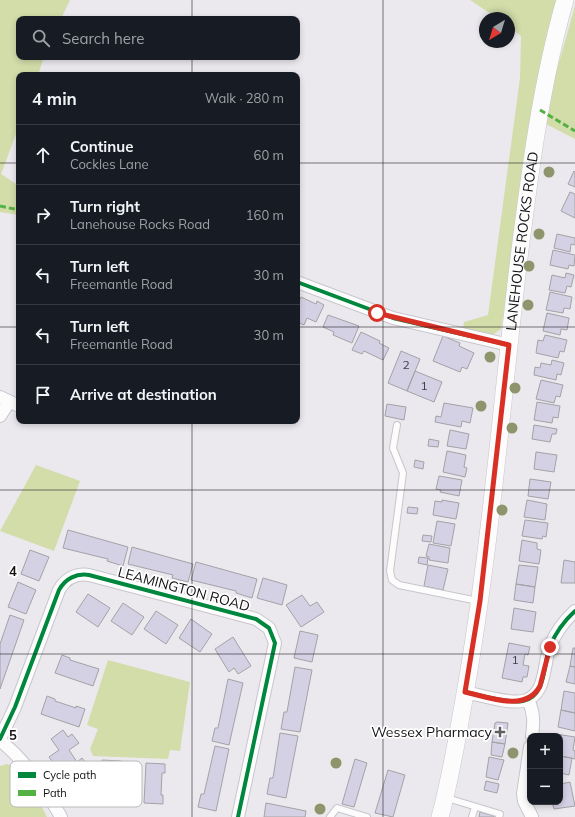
<!DOCTYPE html>
<html lang="en">
<head>
<meta charset="utf-8">
<style>
	body { margin:0; font-family:Mulish,sans-serif; background:#242831; color:#f1f3f6 }
	.controls { position:absolute; right:12px; bottom:12px; display:grid; overflow:hidden; border-radius:8px; box-shadow:0 2px 6px #0003 }
	.controls button { width:36px; height:36px; display:grid; place-items:center; padding:0; border:0; border-bottom:1px solid #363941; background:#171b24; color:#f1f3f6; font:20px sans-serif }
	.compass { position:absolute; left:479px; top:12px; width:36px; height:36px; border-radius:50%; background:#171b24; box-shadow:0 2px 6px #0003; rotate:218deg }
	.stop { position:absolute; width:12px; height:12px; margin:-9px; border:3px solid #d93025; border-radius:50%; background:#fff }
	.stop.end { background:#d93025; border-color:#fff; box-shadow:0 1px 4px #0008 }
	.list { margin:0; padding:0; list-style:none }
	h2 { display:flex; justify-content:space-between; align-items:center; height:52px; margin:0; padding:0 16px; font-size:17px }
	h2 small { font-size:13px; font-weight:400; color:#9ea1a6 }
	.list li { display:grid; grid-template-columns:26px 1fr auto; gap:12px; align-items:center; box-sizing:border-box; height:60px; padding:0 16px; border-top:1px solid #363941 }
	.list b { display:block; font-size:15px; white-space:nowrap }
	.list p { margin:0; font-size:13px; white-space:nowrap; color:#9ea1a6 }
	.list em { font-size:13px; font-style:normal; color:#9ea1a6 }
	.icon { flex:none; width:22px; height:22px; fill:none; stroke:currentColor; stroke-width:2; stroke-linecap:round; stroke-linejoin:round }
	.map { position:relative; flex:none; width:575px; height:817px; overflow:hidden }
	.search { position:absolute; background:#171b24; box-shadow:0 2px 6px #0003; left:16px; top:16px; width:284px; height:44px; display:flex; align-items:center; gap:10px; box-sizing:border-box; padding:0 14px; border-radius:8px; color:#9ea1a6; font-size:15px }
	.panel { position:absolute; background:#171b24; box-shadow:0 2px 6px #0003; left:16px; top:72px; width:284px; height:352px; border-radius:8px }
	.map>svg:first-child { display:block }
	.green { fill:#d3ddaa }
	.building { fill:#d5d1e4; stroke:#a3a2a6 }
	.lines { fill:none; stroke-linecap:round; stroke-linejoin:round }
	.lane-casing { stroke:#c8c6cb; stroke-width:8 }
	.street-casing { stroke:#c8c6cb; stroke-width:14 }
	.secondary-casing { stroke:#c8c6cb; stroke-width:18 }
	.lane { stroke:#fcfcfc; stroke-width:6 }
	.street { stroke:#fcfcfc; stroke-width:12 }
	.secondary { stroke:#fcfcfc; stroke-width:17 }
	.quiet { stroke:#54b144; stroke-width:3; stroke-dasharray:6 3; stroke-linecap:butt }
	.cycleway-casing { stroke:#fff; stroke-width:6 }
	.cycleway { stroke:#00873e; stroke-width:4 }
	.tree { fill:#8e946b }
	.route { stroke:#d93025; stroke-width:5 }
	.grid { fill:none; stroke:#121114; stroke-width:1; stroke-opacity:0.55 }
	.poi-dot { fill:#5e5d60; stroke:#fff; stroke-width:1.5 }
	.labels { text-anchor:middle; stroke-width:3.5; stroke-linejoin:round; paint-order:stroke }
	.number-label { font-size:12px; fill:#434148 }
	.street-label { font-size:14px; fill:#121114; stroke:#fff }
	.poi-label { font-size:14px; fill:#121114; stroke:#fff; text-anchor:end }
	.key { fill:#fff; stroke:#b8b8b8; stroke-width:1 }
	.key-label { font-size:11px; fill:#121114 }
	.grid-label { font-size:13px; text-anchor:middle; font-weight:bold; fill:#121114; stroke:#fff; stroke-width:3.5; stroke-linejoin:round; paint-order:stroke }
</style>
</head>
<body>
<div class="map">
<svg width="575" height="817" viewBox="0 0 575 817">
	<rect width="100%" height="100%" fill="#ebe9ee"/>
	<path class="green" d="M0,0h70l-9,19h-42v38h25l-6,18h-19v51l-18,48 18,12v29l-19,-3z
		M470,0h86l-55,329 -10,7 -28,-8 1,-6 24,-7 32,-237 1,-42 -12,-9v-9h-12z
		M575,6v133l-33,-17z
		M36,465l44,16 -26,70 -54,-20z
		M108,660l82,22 -10,69 -10,-1 -2,9 -75,-3 -3,-7 8,-20 -11,-4z
		M7,764c20,7 31,35 40,53h-47v-51z"/>
	<path class="building" d="M574,171l1,1v15l-7,-3z
		M570,192l5,2v24l-14,-7z
		M557,234l18,4v7l-4,-1 -1,8 -16,-4z
		M553,250l22,5 -1,11 -5,-1 -1,4 -18,-4z
		M566,273l8,2 -3,12 -4,-1 -2,7 -16,-3 3,-15 13,3z
		M550,292l22,5 -2,12 -6,-1 -1,5 -17,-3z
		M301,297l15,7 1,-3 7,4 -8,17 -9,-4 -3,7 -7,-3v-17z
		M547,313l22,5 -2,12 -6,-1 -1,6 -17,-4z
		M328,315l31,11 -7,17 -19,-8 1,-3 -11,-5z
		M361,332l19,9 -1,2 10,5 -6,12 -19,-9 -2,3 -10,-4z
		M545,335l22,5 -3,12 -4,-1 -2,7 -22,-5 2,-13 5,1z
		M443,336l17,7 -1,3 15,7 -7,16 -5,-2 -2,5 -27,-11z
		M401,351l19,8 -13,32 -19,-8z
		M552,360l12,3 -3,12 -4,-1 -1,6 -22,-5 1,-8 5,1 1,-5 10,2z
		M415,371l27,11 -8,20 -27,-11z
		M541,380l22,5 -3,12 -4,-1 -2,7 -18,-4z
		M537,402l23,4 -2,12 -5,-1 -1,6 -18,-3z
		M444,403l29,5 -3,15 -8,-2 -1,6 -26,-5 1,-6 5,1z
		M387,404l19,3 -2,13 -19,-4z
		M534,425l23,4 -1,5h-4l-2,8 -18,-3z
		M450,430l19,4 -3,15 -19,-3z
		M429,439l10,2 -1,6 -10,-1z
		M447,451l19,4 -2,12 3,1 -2,9 -22,-5z
		M536,452l21,3 -3,17 -20,-3z
		M415,460l9,2 -1,7 -9,-2z
		M439,476l23,4 -3,16 -19,-4 1,-2 -5,-1z
		M530,479l21,3 -3,17 -20,-3z
		M442,500l17,3 -3,16 -23,-4 2,-14 7,1z
		M527,500l20,4 -2,16 -21,-3z
		M408,507l10,1 -1,6 -10,-1z
		M525,520l23,3 -2,14 -3,-1 -1,3 -20,-3z
		M437,521l18,3 -4,22 -18,-3z
		M68,530l60,17 -5,19 -16,-5 1,-2 -45,-11z
		M423,535l9,1 -1,6 -9,-1z
		M522,540l15,3v6l4,1 -2,14 -20,-3z
		M429,544l21,4 -2,15 -19,-3v-3l-3,-1z
		M132,547l61,17 -5,18 -16,-4 1,-3 -45,-11z
		M30,550l19,7 -10,24 -18,-7z
		M419,557l9,1 -1,7 -9,-2z
		M564,560l11,2v21h-14z
		M196,562l61,17 -5,19 -16,-5v-2l-45,-11z
		M428,565l20,4 -5,21 -19,-4z
		M519,565l19,2 -3,20 -19,-3z
		M263,578l24,7 -5,20 -25,-7z
		M18,582l18,8 -10,24 -18,-7z
		M516,584l19,3 -2,16 -19,-3z
		M88,594l22,14 -12,19 -22,-15z
		M302,595l8,11 7,-4 7,10 -23,15 -15,-22z
		M123,603l21,14 -12,18 -21,-14z
		M514,608l22,4 -3,20 -22,-3z
		M156,611l22,14 -12,19 -22,-15z
		M10,615l14,5 -24,69v-45z
		M191,619l21,15 -12,18 -21,-14z
		M300,631l18,4 -6,27 -18,-4z
		M233,637l18,29 -13,8 -4,-6 -5,4 -14,-23z
		M509,643l21,4 -2,8 -3,-1 -2,11 6,1 -2,11h-4l-1,5 -20,-4z
		M573,648h2v19l-5,-1z
		M62,655l8,3v2l29,9 -6,17 -38,-13z
		M570,666l5,1v17l-9,-2z
		M295,667l17,3 -12,62 -19,-3 3,-17h3z
		M228,679l15,4 -14,62 -17,-4 3,-13h3z
		M564,691l11,2v20l-14,-3z
		M47,696l8,3v2l21,7v-2l9,3 -6,18 -38,-13z
		M561,710l14,3v18l-17,-4z
		M497,722l11,1 -3,21 -13,-2 3,-19z
		M63,730l5,7 4,-3 7,9 -10,7 8,12 5,-4 4,5 -22,15 -15,-21 10,-7 -8,-11z
		M280,733l18,3 -12,62 -19,-4 3,-16h3z
		M556,734l19,3 -2,13 2,1v8l-15,-3v-20h-4z
		M492,742l13,2 -3,13 -11,-2z
		M215,746l14,3 -13,62 -18,-4 3,-13h3z
		M560,756l12,2 -3,17 -9,-2z
		M489,757l15,3 -6,20 -12,-3z
		M355,759l12,4 -13,44 -12,-3z
		M102,760l19,1 -1,9h-2l1,31 -19,-1z
		M146,763l19,1v9h-3l-1,22h2v9l-19,-1z
		M388,770l17,5 -12,42 -18,-4z
		M560,780l1,4 9,-2 5,24 -21,3 -2,-7h8z
		M486,781l13,3 -2,9 -13,-3z
		M266,803l40,8 -1,6h-41z
		M480,812l14,4v1h-15z"/>
	<g class="lines">
		<g class="lane-casing">
			<path id="lane" d="M397,425l-4,23 10,25 -13,98 2,9 7,5 79,16
				M447,798l53,16 -1,3
				M330,817l7,-9 30,9
				M472,817l3,-10"/>
		</g>
		<g class="street-casing">
			<path id="street" d="M297,282l96,36 116,27
				M0,397l19,9
				M0,416l9,-14
				M465,692c15,3 43,12 58,9 24,-5 20,-37 27,-55 6,-14 14,-25 25,-35
				M528,700c6,12 6,22 4,36
				M0,739l15,-32 44,-117c6,-11 17,-17 30,-15l167,44 13,9 6,15 -37,174
				M0,740c26,22 45,47 61,77
				M530,747l-7,47 1,7 8,16"/>
		</g>
		<g class="secondary-casing">
			<g id="secondary">
				<path id="s1" d="M440,817c12,-44 19,-89 27,-135 24,-140 35,-283 52,-424 11,-87 22,-174 46,-258"/>
			</g>
		</g>
		<use href="#lane" class="lane"/>
		<use href="#street" class="street"/>
		<use href="#secondary" class="secondary"/>
		<path class="quiet" d="M540,110l35,21
			M0,206l19,4"/>
		<g class="cycleway-casing">
			<path id="cycleway" d="M297,282l96,36 116,27
				M465,692c15,3 43,12 58,9 24,-5 20,-37 27,-55 6,-14 14,-25 25,-35
				M0,739l15,-32 44,-117c6,-11 17,-17 30,-15l167,44 13,9 6,15 -37,174"/>
		</g>
		<use href="#cycleway" class="cycleway"/>
	</g>
	<g class="tree">
		<circle cx="549" cy="172" r="5.5"/>
		<circle cx="539" cy="234" r="5.5"/>
		<circle cx="529" cy="266" r="5.5"/>
		<circle cx="528" cy="305" r="5.5"/>
		<circle cx="490" cy="357" r="5.5"/>
		<circle cx="515" cy="388" r="5.5"/>
		<circle cx="481" cy="406" r="5.5"/>
		<circle cx="512" cy="428" r="5.5"/>
		<circle cx="502" cy="510" r="5.5"/>
		<circle cx="513" cy="753" r="5.5"/>
		<circle cx="336" cy="763" r="5.5"/>
		<circle cx="320" cy="809" r="5.5"/>
	</g>
	<g class="lines">
		<path class="route" d="M377,313l132,32 -29,256 -15,91c23,5 61,21 75,-6l10,-39"/>
	</g>
	<path class="grid" d="M192,0v19M383,0v817M192,57v18M0,163h19M297,163h278M0,327h19M297,327h278M192,421v396M0,490h575M0,654h575"/>
	<path class="poi-dot" d="M498 726h4v4h4v4h-4v4h-4v-4h-4v-4h4z"/>
	<g class="labels">
		<g class="number-label">
			<text x="406" y="369">2</text>
			<text x="424" y="390">1</text>
			<text x="515" y="664">1</text>
		</g>
		<g class="street-label">
			<text dy="5" stroke="none"><textPath href="#s1" startOffset="582">LANEHOUSE ROCKS ROAD</textPath></text>
			<text transform="translate(184 589) rotate(15)" y="5">LEAMINGTON ROAD</text>
		</g>
		<g class="poi-label">
			<text x="492" y="737">Wessex Pharmacy</text>
		</g>
	</g>
	<rect x="10" y="761" width="132" height="46" rx="6" class="key"/>
	<rect x="18" y="772" width="18" height="6" fill="#00873e"/>
	<rect x="18" y="790" width="18" height="6" fill="#54b144"/>
	<g class="key-label">
		<text x="43" y="779">Cycle path</text>
		<text x="43" y="797">Path</text>
	</g>
	<g class="grid-label">
		<text x="13" y="576">4</text>
		<text x="13" y="740">5</text>
	</g>
</svg>
<div class="controls">
<button>+</button>
<button>−</button>
</div>
<svg class="compass" viewBox="-18 -18 36 36"><path d="M0-13l5 13h-10z" fill="#e53935"/><path d="M0 13l5-13h-10z" fill="#9ea1a6"/></svg>
<div class="stop" style="left:377px;top:313px"></div>
<div class="stop end" style="left:550px;top:647px"></div>
<div class="search"><svg class="icon" aria-label="search" viewBox="0 0 24 24"><circle cx="10" cy="10" r="6"/><path d="M15 15l6 6"/></svg>Search here</div>
<section class="panel">
<h2>4 min<small>Walk · 280 m</small></h2>
<ul class="list">
<li><svg class="icon" aria-label="ahead" viewBox="0 0 24 24"><path d="M12 20V5M6 11l6-6 6 6"/></svg><div><b>Continue</b><p>Cockles Lane</p></div><em>60 m</em></li>
<li><svg class="icon" aria-label="right" viewBox="0 0 24 24"><path d="M7 20v-9h11M14 6l5 5-5 5"/></svg><div><b>Turn right</b><p>Lanehouse Rocks Road</p></div><em>160 m</em></li>
<li><svg class="icon" aria-label="left" viewBox="0 0 24 24"><path d="M17 20v-9H6M10 6l-5 5 5 5"/></svg><div><b>Turn left</b><p>Freemantle Road</p></div><em>30 m</em></li>
<li><svg class="icon" aria-label="left" viewBox="0 0 24 24"><path d="M17 20v-9H6M10 6l-5 5 5 5"/></svg><div><b>Turn left</b><p>Freemantle Road</p></div><em>30 m</em></li>
<li><svg class="icon" aria-label="arrive" viewBox="0 0 24 24"><path d="M6 21V4h12l-3 4 3 4H6"/></svg><div><b>Arrive at destination</b></div></li>
</ul>
</section>
</div>
</body>
</html>
